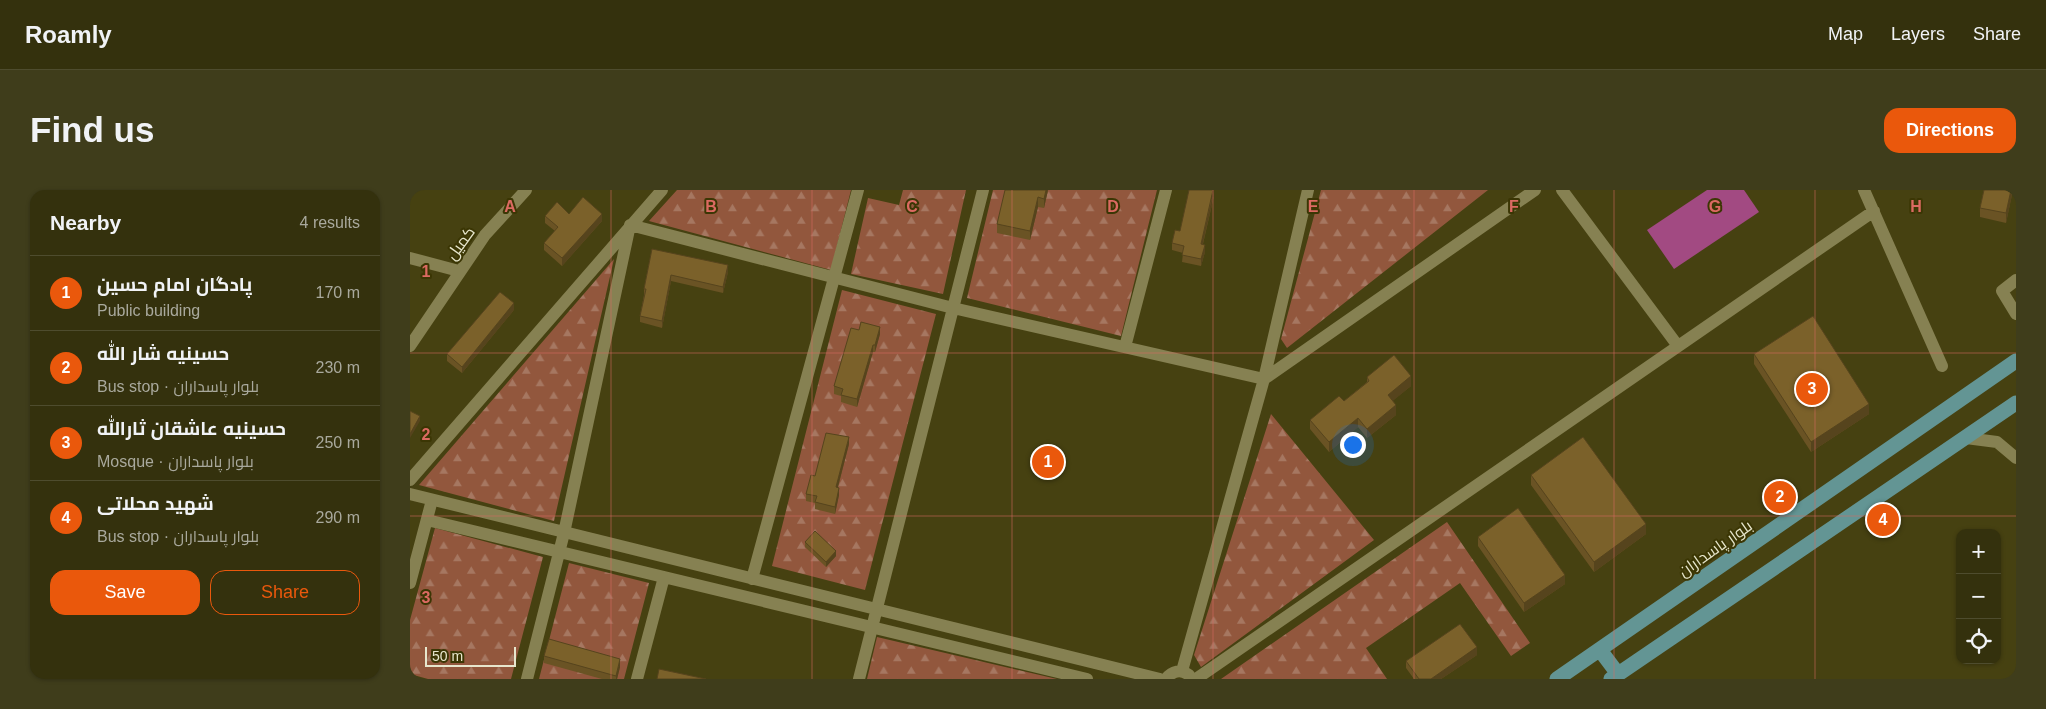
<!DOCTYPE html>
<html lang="en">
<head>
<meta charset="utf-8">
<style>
	body { margin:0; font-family:Arial,Cairo,sans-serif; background:#3f3d1b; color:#f1f3f6 }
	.controls { position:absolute; right:15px; bottom:15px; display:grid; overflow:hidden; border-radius:10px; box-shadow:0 1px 4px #0004 }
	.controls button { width:45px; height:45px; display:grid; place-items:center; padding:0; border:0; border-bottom:1px solid #4e4c2e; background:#34310d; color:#f1f3f6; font:25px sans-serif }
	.scale { position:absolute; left:15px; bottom:12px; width:91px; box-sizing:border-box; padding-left:5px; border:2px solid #e7e6cd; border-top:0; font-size:14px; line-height:18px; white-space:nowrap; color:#e7e6cd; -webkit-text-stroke:4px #3b3604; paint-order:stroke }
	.you { position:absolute; left:942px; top:254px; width:18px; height:18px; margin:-12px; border:4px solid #fff; border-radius:50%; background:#1a73e8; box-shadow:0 0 0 8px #1a73e833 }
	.badge { display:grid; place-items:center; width:32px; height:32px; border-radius:50%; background:#ea580c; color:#fff; font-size:16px; font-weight:700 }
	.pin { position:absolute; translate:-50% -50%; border:2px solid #fff; box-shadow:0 1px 5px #0006 }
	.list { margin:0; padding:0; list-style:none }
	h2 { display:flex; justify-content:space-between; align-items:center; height:65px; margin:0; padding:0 20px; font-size:21px }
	h2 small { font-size:16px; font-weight:400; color:#a9a99d }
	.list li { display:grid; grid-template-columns:32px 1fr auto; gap:15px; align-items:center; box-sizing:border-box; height:75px; padding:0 20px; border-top:1px solid #4e4c2e }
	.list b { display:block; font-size:19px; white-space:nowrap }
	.list p { margin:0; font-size:16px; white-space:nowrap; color:#a9a99d }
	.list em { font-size:16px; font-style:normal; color:#a9a99d }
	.actions { display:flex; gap:10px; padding:15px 20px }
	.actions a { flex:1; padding:11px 0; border:1px solid #ea580c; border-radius:15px; text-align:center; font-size:18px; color:#ea580c }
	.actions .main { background:#ea580c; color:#fff }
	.icon { flex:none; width:28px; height:28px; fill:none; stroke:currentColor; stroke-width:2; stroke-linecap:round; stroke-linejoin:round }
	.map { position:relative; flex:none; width:1606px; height:489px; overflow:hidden; border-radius:15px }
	header { display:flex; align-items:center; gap:30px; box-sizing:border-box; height:70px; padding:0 25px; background:#34310d; border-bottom:1px solid #4e4c2e }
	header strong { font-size:24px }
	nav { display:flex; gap:28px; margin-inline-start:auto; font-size:18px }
	.intro { display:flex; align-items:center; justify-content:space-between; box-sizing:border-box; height:120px; padding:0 30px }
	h1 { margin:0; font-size:35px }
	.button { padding:12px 22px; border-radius:15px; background:#ea580c; color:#fff; font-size:18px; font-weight:700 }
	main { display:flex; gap:30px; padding:0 30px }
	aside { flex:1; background:#34310d; border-radius:15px; box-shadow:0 1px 4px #0004 }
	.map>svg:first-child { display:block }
	.forest { fill:url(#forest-firs) }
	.water { fill:#a24a82 }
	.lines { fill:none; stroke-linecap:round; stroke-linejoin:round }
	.minor { stroke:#868152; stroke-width:12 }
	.major { stroke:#639594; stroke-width:15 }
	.wall { fill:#6a5324 }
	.shaded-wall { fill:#56441d }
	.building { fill:#7b612a; stroke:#56441d }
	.grid { fill:none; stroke:#dc6a62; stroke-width:1; stroke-opacity:0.55 }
	.labels { text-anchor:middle; stroke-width:4; stroke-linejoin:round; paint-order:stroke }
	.street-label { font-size:16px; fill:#e7e6cd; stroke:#3b3604 }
	.grid-label { font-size:16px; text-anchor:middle; font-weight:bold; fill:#dc6a62; stroke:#3b3604; stroke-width:4; stroke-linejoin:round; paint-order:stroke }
</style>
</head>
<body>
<header>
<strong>Roamly</strong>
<nav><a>Map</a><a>Layers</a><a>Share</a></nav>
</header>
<div class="intro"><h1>Find us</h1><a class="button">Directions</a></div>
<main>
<aside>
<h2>Nearby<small>4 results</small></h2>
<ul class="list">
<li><span class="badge">1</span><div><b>پادگان امام حسین</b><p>Public building</p></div><em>170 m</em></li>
<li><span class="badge">2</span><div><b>حسینیه شار الله</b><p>Bus stop · بلوار پاسداران</p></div><em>230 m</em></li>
<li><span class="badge">3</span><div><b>حسینیه عاشقان ثارالله</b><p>Mosque · بلوار پاسداران</p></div><em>250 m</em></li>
<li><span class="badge">4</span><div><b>شهید محلاتی</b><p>Bus stop · بلوار پاسداران</p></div><em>290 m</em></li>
</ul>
<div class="actions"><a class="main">Save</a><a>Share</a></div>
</aside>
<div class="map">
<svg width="1606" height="489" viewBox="0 0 1606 489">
	<defs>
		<pattern id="forest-firs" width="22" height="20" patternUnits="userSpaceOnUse" patternTransform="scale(1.25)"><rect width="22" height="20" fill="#92573d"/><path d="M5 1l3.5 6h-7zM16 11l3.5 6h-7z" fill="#a67761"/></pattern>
	</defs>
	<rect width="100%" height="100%" fill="#464111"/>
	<path class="forest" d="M267,0h174l-20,80 -182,-49z
		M493,0h63l-23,104 -92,-20 17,-76 31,7z
		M583,0h164l-36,146 -154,-38z
		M911,0h167l-201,158 -6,-9z
		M204,69l-60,262 -135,-36z
		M432,100l94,24 -71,276 -93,-24z
		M861,224l103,126 -173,127 -7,-12z
		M1037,332l83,121 -19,13 -51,-73 -94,65 21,31h-166z
		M25,338l108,29 -32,122h-83l-18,-5v-54z
		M159,373l80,20 -25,96h-85z
		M467,447l180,42h-190z"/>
	<path class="water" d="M1297,0h37l15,22 -85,57 -27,-39z"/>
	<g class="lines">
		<path class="minor" d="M1152,0l116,156
			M1454,0l78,176
			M0,68l49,13
			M1606,90l-14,11 14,23
			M0,156l75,-111 41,-45
			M715,157l41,-157
			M1556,248l31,4 19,16
			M0,290l252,-290
			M0,304l750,185
			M17,330l660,159
			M342,389l106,-389
			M0,393l22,-83
			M772,481l82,-292 44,-189
			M117,489l37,-146 66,-308 323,83 311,71 271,-189
			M227,489l27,-102
			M449,489l124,-489
			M756,489c6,-8 15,-10 23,-4
			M786,489l678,-468"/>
		<path class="major" d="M1190,460l18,24
			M1147,489l459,-318
			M1201,489l405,-276"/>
	</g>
	<path class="wall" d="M638,0l-4,18 -6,-1 -8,33 -33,-7v-9z
		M1574,0h29l-7,33 -26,-6v-9z
		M804,6l-11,48 2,8 -4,14 -19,-4 1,-9 -11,-3v-7l8,-12z
		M159,24l33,7 -40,45 -18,-16v-7l11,-12 -10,-8v-7z
		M242,59l76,23 -5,21 -52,-12 -9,47 -22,-6v-6l4,-21v-6z
		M104,120l-52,63 -15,-12v-7z
		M449,140l21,4 -5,18h-2l-16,55 -16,-5v-6l-7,-2v-8z
		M1344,164l115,60 -58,38 -57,-88z
		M957,187l44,9 -19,15 4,14 -29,23 -9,-11 -29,25 -19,-23v-9l34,-19 23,-19z
		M439,254l-11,43 1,8 -4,19 -20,-5v-6l-9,-2v-7l9,-18z
		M1121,285l115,59 -52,38 -63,-87z
		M1068,347l87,47 -41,28 -46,-66z
		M395,352l31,14 -10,11 -21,-20z
		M1067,465l-36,24h-27l-8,-11v-7z
		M134,466l76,11 -3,12h-15l-58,-16z"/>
	<path class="shaded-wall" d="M636,0h2l-4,18v-9z
		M804,0v6l-13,55v-7z
		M1601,0h2l-7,33v-10z
		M628,7v10l-8,33v-9z
		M192,24v7l-40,45v-8z
		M795,55v7l-4,14v-7z
		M318,75v7l-5,21v-6z
		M261,85v6l-9,47v-7z
		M104,113v7l-52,63v-6z
		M470,137v7l-5,18v-7z
		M463,155v7l-16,55v-8z
		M1001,186v10l-23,19v-10z
		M1459,214v10l-58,38v-10z
		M986,215v10l-29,23v-9z
		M10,226v5l-10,17v-4z
		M948,228v9l-29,25v-10z
		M439,247v7l-13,50v-7z
		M429,298v7l-4,19v-7z
		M1236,334v10l-52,38v-10z
		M426,361v5l-10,11v-5z
		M1155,385v9l-41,28v-9z
		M1067,457v8l-36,24h-10z
		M210,469v8l-3,12h-1v-3z"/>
	<path class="building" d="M595,0h41l-2,9 -6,-2 -8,34 -33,-7z
		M779,0h24l-12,54 4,1 -4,14 -19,-4 2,-9 -12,-3 3,-13 5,1z
		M1574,0h27l-5,23 -26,-5z
		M173,7l19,17 -40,44 -18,-15 14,-16 -13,-11 12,-14 12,12z
		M242,59l76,16 -5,22 -52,-12 -9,46 -22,-5 6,-27h-2z
		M90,102l14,11 -52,64 -15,-13z
		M1403,126l56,88 -58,38 -57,-88z
		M451,132l19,5 -5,18h-2l-16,54 -16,-4 2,-6 -9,-3 17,-58 8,2z
		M984,165l17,21 -23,19 8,10 -29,24 -9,-11 -29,24 -19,-22 29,-24 5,5 25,-20 -2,-4z
		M0,221l10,5 -10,18z
		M416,243l23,4 -13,50 3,1 -4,19 -20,-5 2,-6 -11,-2 5,-19 4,1z
		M1173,247l63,87 -52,38 -63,-87z
		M1108,318l47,67 -41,28 -46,-66z
		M405,341l21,20 -10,11 -21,-20z
		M1050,434l17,23 -46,32h-12l-13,-18z
		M139,449l71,20 -4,17 -72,-20z
		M249,479l47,10h-49z"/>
	<path class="grid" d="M201,0v489M402,0v489M602,0v489M803,0v489M1004,0v489M1204,0v489M1405,0v489M0,163h1606M0,326h1606"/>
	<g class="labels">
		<g class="street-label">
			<text transform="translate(50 53) rotate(-54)" y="6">کمیل</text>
			<text transform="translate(1305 358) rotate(-35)" y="6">بلوار پاسداران</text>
		</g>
	</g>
	<g class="grid-label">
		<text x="100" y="22">A</text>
		<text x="301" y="22">B</text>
		<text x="502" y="22">C</text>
		<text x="703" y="22">D</text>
		<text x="903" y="22">E</text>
		<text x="1104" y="22">F</text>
		<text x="1305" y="22">G</text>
		<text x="1506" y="22">H</text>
		<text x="16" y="87">1</text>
		<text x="16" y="250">2</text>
		<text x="16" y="413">3</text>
	</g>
</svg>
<div class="controls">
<button>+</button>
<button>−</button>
<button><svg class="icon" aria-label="locate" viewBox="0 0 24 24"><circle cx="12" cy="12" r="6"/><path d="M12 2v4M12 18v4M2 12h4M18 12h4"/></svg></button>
</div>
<div class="scale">50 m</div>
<div class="you"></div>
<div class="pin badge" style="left:638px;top:272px">1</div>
<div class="pin badge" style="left:1370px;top:307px">2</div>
<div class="pin badge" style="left:1402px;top:199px">3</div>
<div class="pin badge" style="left:1473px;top:330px">4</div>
</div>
</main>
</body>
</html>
